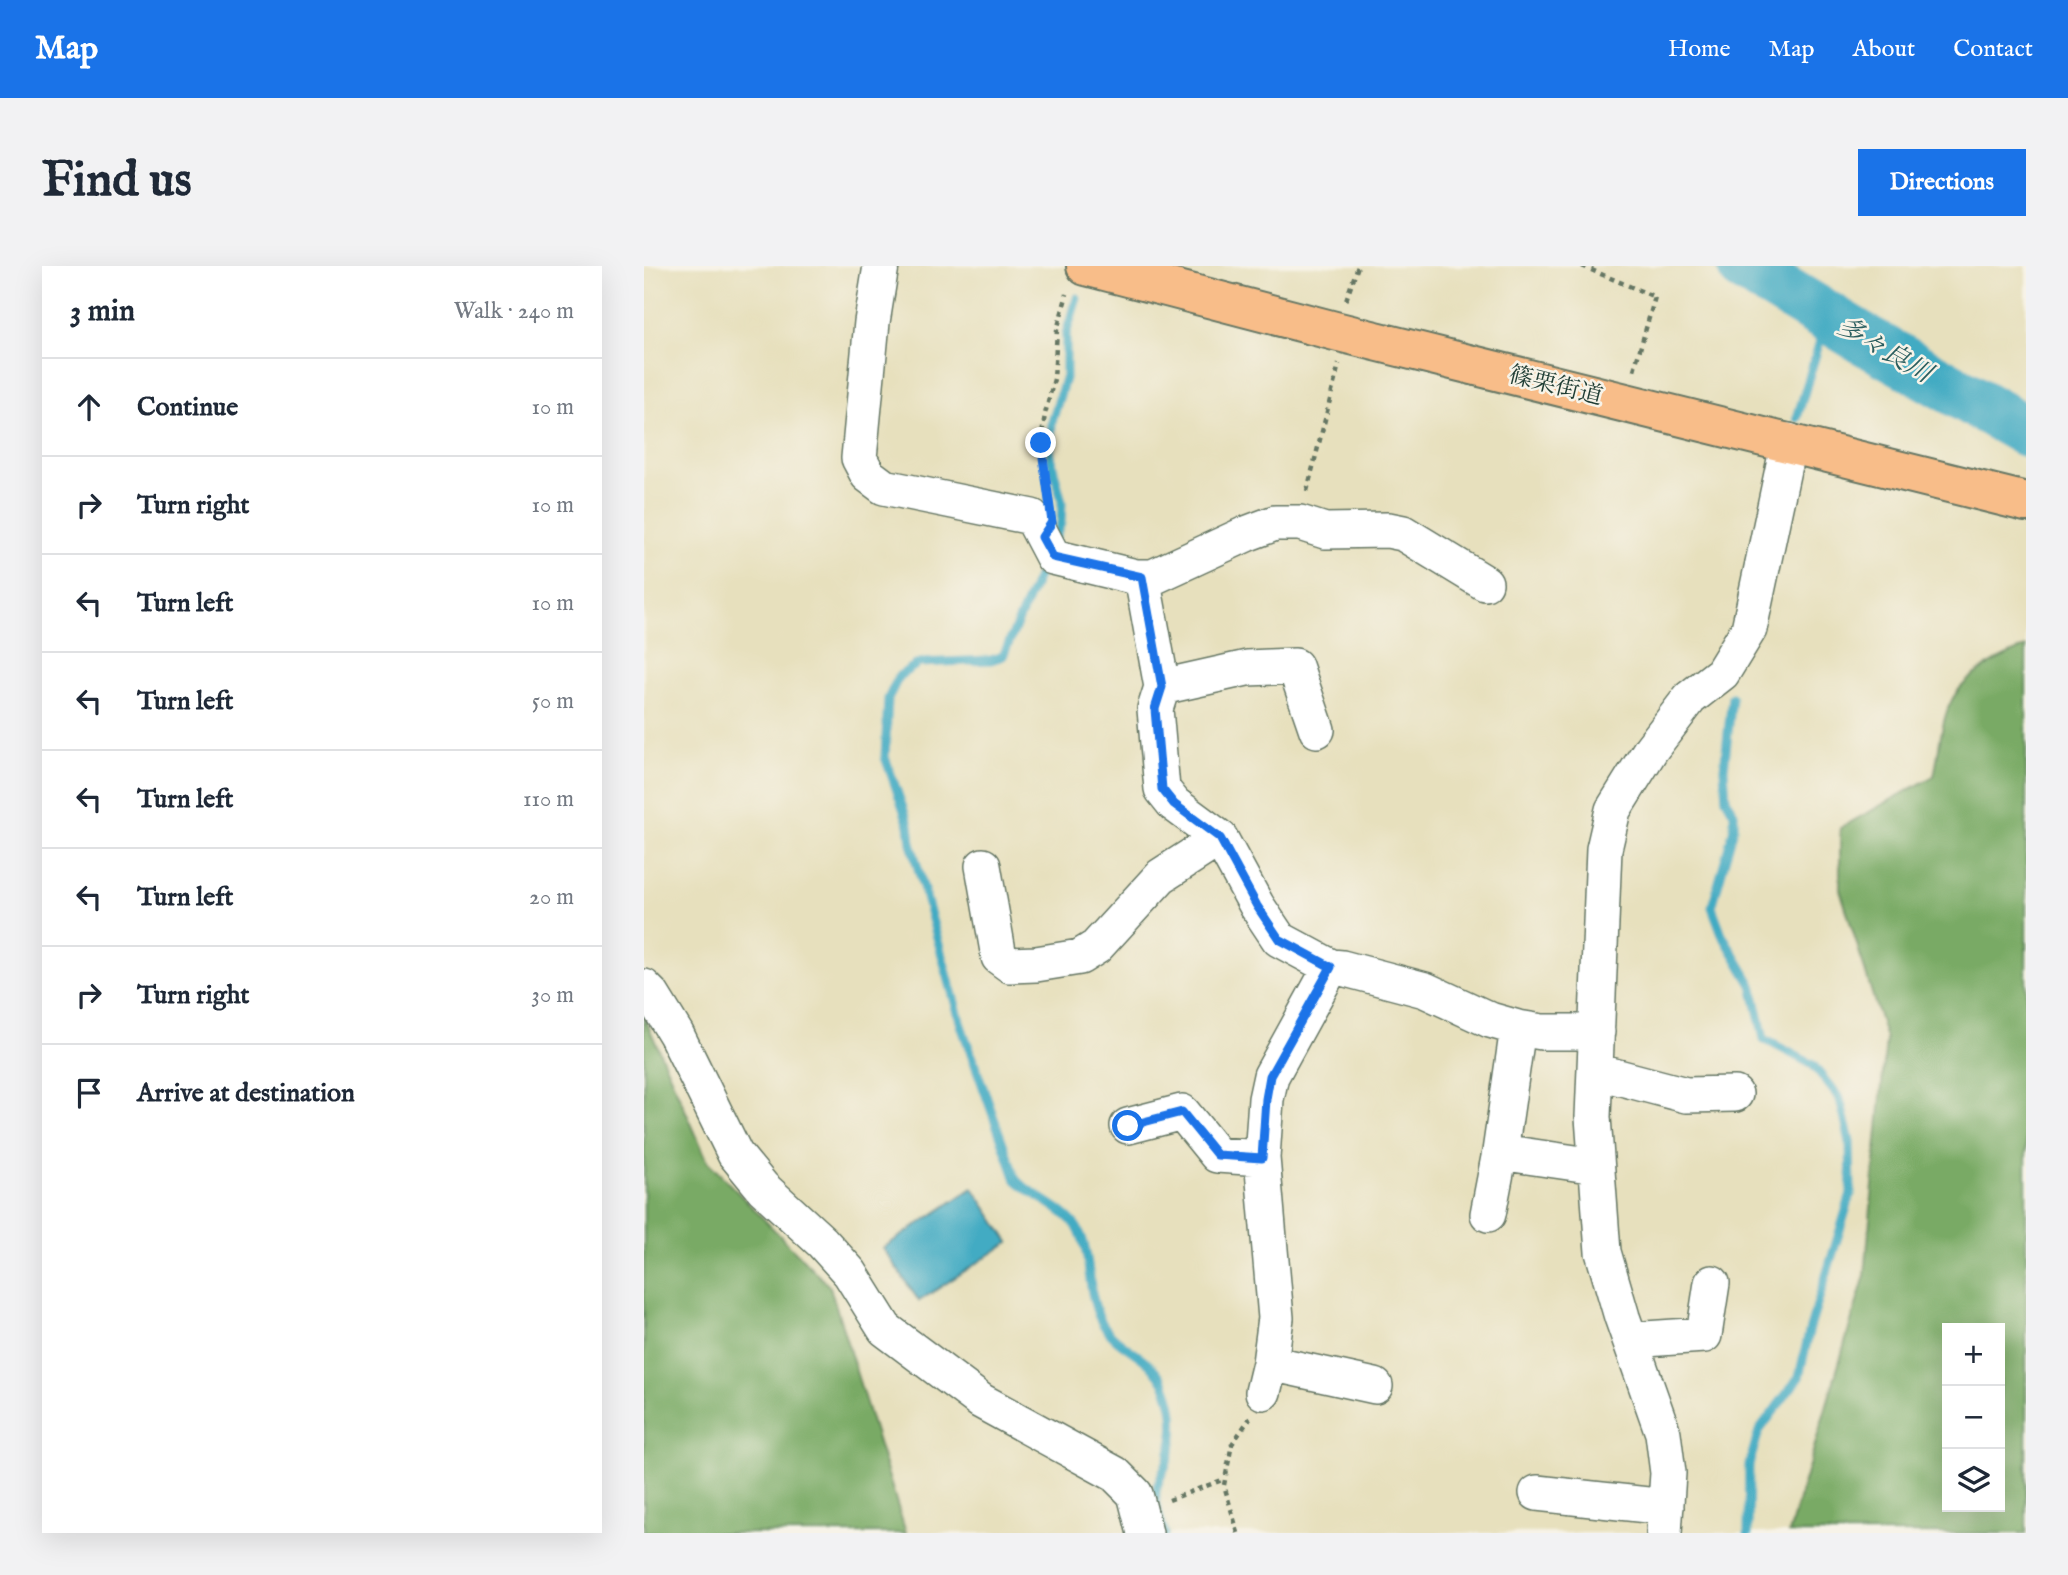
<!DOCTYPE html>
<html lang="en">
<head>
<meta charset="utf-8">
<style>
	body { margin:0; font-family:"IM FELL English","Noto Serif JP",serif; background:#f2f2f3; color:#1f2937 }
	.controls { position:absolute; right:21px; bottom:21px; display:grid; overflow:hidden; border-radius:0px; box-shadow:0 7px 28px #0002 }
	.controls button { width:63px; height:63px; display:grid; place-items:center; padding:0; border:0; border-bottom:2px solid #e0e1e3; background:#fff; color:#1f2937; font:35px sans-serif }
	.stop { position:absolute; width:21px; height:21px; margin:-16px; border:5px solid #1a73e8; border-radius:50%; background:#fff }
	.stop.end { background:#1a73e8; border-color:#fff; box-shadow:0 2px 7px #0008 }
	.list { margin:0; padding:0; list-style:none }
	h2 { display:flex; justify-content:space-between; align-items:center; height:91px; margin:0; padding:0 28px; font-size:30px }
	h2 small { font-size:23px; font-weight:400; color:#747a83 }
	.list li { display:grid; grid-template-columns:46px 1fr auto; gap:21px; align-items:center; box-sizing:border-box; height:98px; padding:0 28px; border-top:2px solid #e0e1e3 }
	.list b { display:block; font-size:26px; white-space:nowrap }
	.list em { font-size:23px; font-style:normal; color:#747a83 }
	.icon { flex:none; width:38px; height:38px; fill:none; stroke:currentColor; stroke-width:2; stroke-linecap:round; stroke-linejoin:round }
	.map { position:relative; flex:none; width:1382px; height:1267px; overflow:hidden; border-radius:0px }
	header { display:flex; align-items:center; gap:42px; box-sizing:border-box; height:98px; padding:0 35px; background:#1a73e8; color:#fff }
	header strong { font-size:33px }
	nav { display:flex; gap:38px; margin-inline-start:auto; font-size:24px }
	.intro { display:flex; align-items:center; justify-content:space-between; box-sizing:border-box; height:168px; padding:0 42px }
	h1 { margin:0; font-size:49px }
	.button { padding:18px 32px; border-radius:0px; background:#1a73e8; color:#fff; font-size:24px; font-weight:700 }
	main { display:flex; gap:42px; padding:0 42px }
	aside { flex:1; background:#fff; border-radius:0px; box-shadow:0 7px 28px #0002 }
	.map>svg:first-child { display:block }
	.forest { fill:#79aa65; stroke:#4c744c; stroke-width:2; fill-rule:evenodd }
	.water { fill:#43abc3; stroke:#31747c; stroke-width:2 }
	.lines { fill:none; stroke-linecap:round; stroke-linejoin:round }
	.stream { stroke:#43abc3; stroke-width:9 }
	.river { stroke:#43abc3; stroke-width:52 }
	.minor-casing { stroke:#657664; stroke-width:38 }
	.major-casing { stroke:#657664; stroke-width:42 }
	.path { stroke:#657664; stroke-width:4.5; stroke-dasharray:5 5; stroke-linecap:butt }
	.minor { stroke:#fff; stroke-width:35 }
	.major { stroke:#f8bd89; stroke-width:38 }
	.route { stroke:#1a73e8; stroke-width:9 }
	.labels { text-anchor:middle; stroke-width:5; stroke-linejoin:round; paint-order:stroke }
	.street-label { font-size:24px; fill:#1f3d34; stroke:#f7f3e8 }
	.water-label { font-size:26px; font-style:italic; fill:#2a5e5f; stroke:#f7f3e8 }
</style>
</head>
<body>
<header>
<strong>Map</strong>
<nav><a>Home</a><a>Map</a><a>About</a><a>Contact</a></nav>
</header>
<div class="intro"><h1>Find us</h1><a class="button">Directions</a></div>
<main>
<aside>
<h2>3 min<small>Walk · 240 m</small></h2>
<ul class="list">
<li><svg class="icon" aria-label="ahead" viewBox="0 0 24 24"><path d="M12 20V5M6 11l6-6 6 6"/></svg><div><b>Continue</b></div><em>10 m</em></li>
<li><svg class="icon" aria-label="right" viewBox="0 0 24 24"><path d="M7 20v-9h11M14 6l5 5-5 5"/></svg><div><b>Turn right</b></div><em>10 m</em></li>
<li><svg class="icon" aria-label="left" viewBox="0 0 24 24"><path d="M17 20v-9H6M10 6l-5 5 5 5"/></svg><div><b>Turn left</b></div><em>10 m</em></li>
<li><svg class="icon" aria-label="left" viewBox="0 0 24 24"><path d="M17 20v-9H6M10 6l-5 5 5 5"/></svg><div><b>Turn left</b></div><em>50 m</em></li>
<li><svg class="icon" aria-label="left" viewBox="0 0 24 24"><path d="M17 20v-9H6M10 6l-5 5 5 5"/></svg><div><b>Turn left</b></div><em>110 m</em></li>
<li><svg class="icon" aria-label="left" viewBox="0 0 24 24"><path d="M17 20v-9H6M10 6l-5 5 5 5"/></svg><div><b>Turn left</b></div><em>20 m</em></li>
<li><svg class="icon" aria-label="right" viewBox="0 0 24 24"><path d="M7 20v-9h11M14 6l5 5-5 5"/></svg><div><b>Turn right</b></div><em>30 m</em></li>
<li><svg class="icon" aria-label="arrive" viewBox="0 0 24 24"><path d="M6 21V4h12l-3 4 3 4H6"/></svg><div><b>Arrive at destination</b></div></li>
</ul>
</aside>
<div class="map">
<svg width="1382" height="1267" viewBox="0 0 1382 1267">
	<rect width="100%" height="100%" fill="#f7f3e8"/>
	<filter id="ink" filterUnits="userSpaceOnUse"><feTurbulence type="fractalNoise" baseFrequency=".0143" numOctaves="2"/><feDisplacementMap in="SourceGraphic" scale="14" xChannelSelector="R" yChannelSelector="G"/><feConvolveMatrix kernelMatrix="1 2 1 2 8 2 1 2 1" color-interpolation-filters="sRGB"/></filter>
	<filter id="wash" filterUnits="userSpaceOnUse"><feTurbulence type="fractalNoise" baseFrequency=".00686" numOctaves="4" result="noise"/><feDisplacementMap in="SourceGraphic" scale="28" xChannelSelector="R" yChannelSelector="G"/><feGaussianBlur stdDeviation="1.57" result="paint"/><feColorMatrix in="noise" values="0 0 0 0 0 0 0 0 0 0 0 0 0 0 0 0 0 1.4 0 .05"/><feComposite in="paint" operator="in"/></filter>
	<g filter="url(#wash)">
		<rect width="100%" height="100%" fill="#e7e0bd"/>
		<path class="forest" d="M1382,381v886h-237l76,-258 21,-236 -46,-150v-61l94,-52c5,-23 6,-49 15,-70 12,-30 49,-48 77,-59zM1356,1062v179h-53v-179z
			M0,750l64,146 122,125 76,246h-262z"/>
		<path class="water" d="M329,922l36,54 -90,59 -36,-53z"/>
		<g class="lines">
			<path class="stream" d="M1153,152l30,-101
				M411,272l6,-15 1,-21 -12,-47 2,-33 14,-47v-41l11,-36
				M401,295l-42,95 -12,4 -72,3 -20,13 -11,23 -3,58 24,68 2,18 51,185 54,152c17,16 51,30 62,49 14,24 8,63 23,92 18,33 57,32 69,78 6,20 4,44 -3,63 -3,9 -10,20 -11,30 -1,14 4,28 9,41
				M1088,431l-8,72 2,30 8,14v15l-22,79 10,27 30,51 12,54 49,26 27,34 10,43 1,52 -41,134 -11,49 -40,54 -10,34 -1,68"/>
			<path class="river" d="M1099,0l119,72 164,93"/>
		</g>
	</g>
	<g filter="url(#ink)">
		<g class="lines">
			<g class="minor-casing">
				<path id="minor" d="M237,0l-9,56 -13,136 9,17 16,12 148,30 21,40 83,20h17l93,-43 29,-11h25l25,8 63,-1 15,3 82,50
					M498,311l20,110 85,-19 48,-2 22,64
					M518,421l-7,22 7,80 12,15 46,34 37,68 22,33 52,28
					M339,600l16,91 11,8 26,-1 44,-7 16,-10 65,-71 59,-38
					M0,721l8,8 24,39 59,120 28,34 59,54 28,31 35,56 96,72 134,73 20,20 10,39
					M874,762l-18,124 96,14
					M951,805l91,24 49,-1
					M484,860l54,-14 35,43 45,3
					M844,948l12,-62
					M987,1074l73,-5 8,-52
					M731,1120l-105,-23 6,-45 -14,-160 4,-59 5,-23 60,-109 11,1 83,22 65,30 28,8 24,4h55
					M619,1126l7,-29
					M893,1227l129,14
					M1020,1267l4,-60 -5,-40 -41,-116 -19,-65 -10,-135 11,-268 9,-39 38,-61 39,-51 32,-25 27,-44 40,-188"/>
			</g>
			<g class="major-casing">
				<path id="major" d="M442,0l249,65 691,171"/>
			</g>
			<path class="path" d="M938,0l73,31 -21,73
				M702,34l12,-34
				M663,225l32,-127
				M405,226l-8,-49 4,-29 9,-35 3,-49 10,-36
				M525,1234l56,-21
				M594,1267l-14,-48 8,-41 18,-26"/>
			<use href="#minor" class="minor"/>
			<use href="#major" class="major"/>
		</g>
	</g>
	<g class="lines" filter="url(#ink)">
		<path class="route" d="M397,177l11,79 -10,15 11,20 89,20 20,110 -7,22 7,80 12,15 46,34 37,68 22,33 52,28 -61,109 -4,23 -4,59 -45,-3 -35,-43 -54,14"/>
	</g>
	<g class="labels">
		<g class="street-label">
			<text transform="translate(912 119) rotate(14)" y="8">篠栗街道</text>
		</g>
		<g class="water-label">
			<text transform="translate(1241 83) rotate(30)" y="9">多々良川</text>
		</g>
	</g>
</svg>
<div class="controls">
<button>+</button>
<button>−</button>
<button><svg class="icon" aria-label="layers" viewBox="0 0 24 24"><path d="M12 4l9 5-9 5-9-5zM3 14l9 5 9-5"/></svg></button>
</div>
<div class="stop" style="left:484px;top:860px"></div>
<div class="stop end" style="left:397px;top:177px"></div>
</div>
</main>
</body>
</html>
